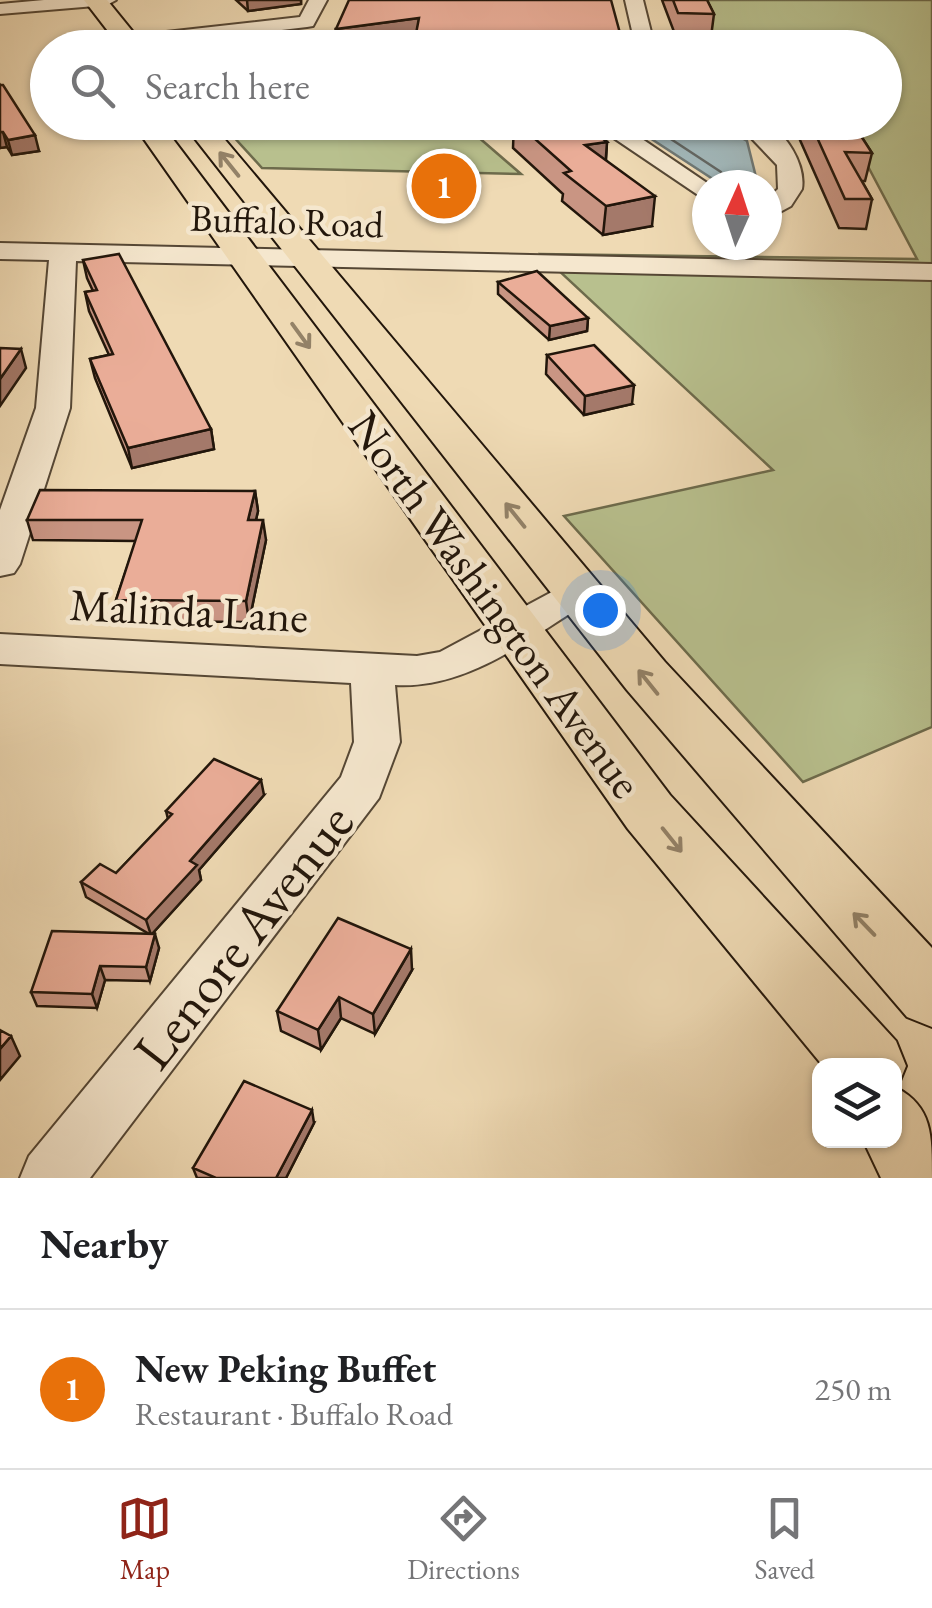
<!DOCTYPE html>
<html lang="en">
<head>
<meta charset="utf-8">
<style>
	body { margin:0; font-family:"EB Garamond",serif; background:#f2f2f2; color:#202124 }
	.controls { position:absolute; right:30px; bottom:30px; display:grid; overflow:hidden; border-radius:20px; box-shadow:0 2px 8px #0004 }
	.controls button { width:90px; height:90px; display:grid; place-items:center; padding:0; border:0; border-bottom:2px solid #e0e0e0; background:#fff; color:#202124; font:50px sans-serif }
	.compass { position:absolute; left:692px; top:170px; width:90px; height:90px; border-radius:50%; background:#fff; box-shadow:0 2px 8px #0004; rotate:3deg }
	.you { position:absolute; left:600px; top:610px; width:35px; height:35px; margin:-25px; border:8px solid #fff; border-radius:50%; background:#1a73e8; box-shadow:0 0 0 15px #1a73e833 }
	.badge { display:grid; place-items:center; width:65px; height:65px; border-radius:50%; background:#8f2418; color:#fff; font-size:32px; font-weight:700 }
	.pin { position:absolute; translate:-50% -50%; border:5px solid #fff; box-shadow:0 2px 10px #0006 }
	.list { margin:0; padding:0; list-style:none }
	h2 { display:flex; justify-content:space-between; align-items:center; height:130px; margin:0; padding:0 40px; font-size:42px }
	h2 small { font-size:32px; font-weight:400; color:#757577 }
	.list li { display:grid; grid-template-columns:65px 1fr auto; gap:30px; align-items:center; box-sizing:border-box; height:160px; padding:0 40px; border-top:2px solid #e0e0e0 }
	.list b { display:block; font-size:38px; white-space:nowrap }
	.list p { margin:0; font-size:32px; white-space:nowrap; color:#757577 }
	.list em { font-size:32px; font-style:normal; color:#757577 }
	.icon { flex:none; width:55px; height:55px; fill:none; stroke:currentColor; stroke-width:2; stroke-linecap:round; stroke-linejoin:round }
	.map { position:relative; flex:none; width:932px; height:1178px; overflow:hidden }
	.search { position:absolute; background:#fff; box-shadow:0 2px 8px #0004; left:30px; right:30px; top:30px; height:110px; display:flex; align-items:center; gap:25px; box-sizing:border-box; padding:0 35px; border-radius:55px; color:#757577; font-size:38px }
	.sheet { height:290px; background:#fff }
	nav { display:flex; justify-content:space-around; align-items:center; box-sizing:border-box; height:140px; border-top:2px solid #e0e0e0; background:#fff; font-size:28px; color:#757577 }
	nav a { display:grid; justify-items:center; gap:5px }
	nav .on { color:#8f2418 }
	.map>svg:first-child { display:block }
	.green { fill:#b8c08e; stroke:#6d6b4c; stroke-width:2.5 }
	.water { fill:#a1b7ba; stroke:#6e7774; stroke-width:2.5 }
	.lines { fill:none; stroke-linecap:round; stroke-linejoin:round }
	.shore { stroke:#626662; stroke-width:2.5 }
	.minor-casing { stroke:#554735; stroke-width:4 }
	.major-casing { stroke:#22160b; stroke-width:4 }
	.minor { fill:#f5e7ce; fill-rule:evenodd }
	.major { fill:#efdab4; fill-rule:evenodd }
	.wall { fill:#c99583; stroke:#22160b; stroke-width:2.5 }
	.shaded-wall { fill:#a4796a; stroke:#22160b; stroke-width:2.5 }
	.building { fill:#eaad98; stroke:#22160b; stroke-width:2.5 }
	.oneway { stroke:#938268 }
	.labels { text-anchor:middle; stroke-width:9; stroke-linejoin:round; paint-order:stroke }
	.far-street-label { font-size:38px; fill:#22160b; stroke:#f5e7ce }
	.street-label { font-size:45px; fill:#22160b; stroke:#f5e7ce }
	.near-street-label { font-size:55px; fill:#22160b; stroke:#f5e7ce }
</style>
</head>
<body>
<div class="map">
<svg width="932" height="1178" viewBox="0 0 932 1178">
	<rect width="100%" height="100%" fill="#efdab4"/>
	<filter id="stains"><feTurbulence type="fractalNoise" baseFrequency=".002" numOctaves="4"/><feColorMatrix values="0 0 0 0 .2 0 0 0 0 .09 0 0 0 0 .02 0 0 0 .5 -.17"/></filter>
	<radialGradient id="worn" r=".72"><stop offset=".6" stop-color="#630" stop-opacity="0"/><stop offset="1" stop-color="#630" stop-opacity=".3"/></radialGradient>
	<path class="green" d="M700,0h232v727l-129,55 -239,-266 209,-46 -232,-216 376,5 -72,-136 39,-1v-74l-170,-1z
		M221,123h241l59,51 -259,-6z"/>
	<path class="water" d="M627,123h89l31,18 11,44h-36z"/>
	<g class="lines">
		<path class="shore" d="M645,122l76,50 5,13"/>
		<g class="minor-casing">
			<path id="minor" d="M44,0h72l-9,5 -107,9v-10z
				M309,0h18l-14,26 -6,1 -175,21 -11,-6 9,-6 170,-19z
				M625,0h18l12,48h-19z
				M590,122h27l93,63 -3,16z
				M736,122c7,0 18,-1 25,0 25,7 45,44 41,67l-11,17 -24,13v-20l11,-10 -1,-24z
				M0,243l932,21v16l-856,-19 -6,147 -50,156 -6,9 -14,3v-66l36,-102 13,-148 -49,-1z
				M576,579l14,4 6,9 -6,9c-61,37 -121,88 -195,84l5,57 -21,56 -289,380h-70l9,-22 312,-379 13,-35 -3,-59 -351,-19v-30l417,22 23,-4z"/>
		</g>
		<g class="major-casing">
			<path id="major" d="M84,0h23l39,48h-25z
				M132,122h28l510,673 226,246 10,25 -9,22c35,19 35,46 35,90h-51l-18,-38h31v-74h-71l-195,-237z
				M182,122h28l455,540 267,286v79l-25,-10 -280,-327z"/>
		</g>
		<use href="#minor" class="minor"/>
		<use href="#major" class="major"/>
	</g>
	<path class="wall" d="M236,0h65v4l-53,7z
		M662,0h45l7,14 -3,23h-35z
		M336,29l288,19h-210l1,-10 -72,10z
		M0,85l39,66 -27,4 -5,-8 -7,1z
		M514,122h68l25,20 -1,18 46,66 -49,9 -41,-34 1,-7 -50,-46z
		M798,122h54l20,31 -7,28h-3l10,18 -6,30 -27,-1 -43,-97z
		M83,260l128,169 3,20 -82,19 -37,-90 -5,-19 19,-4 -20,-44 -4,-19 8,-1 -6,-13z
		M498,282l90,36 -1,13 -38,9 -51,-46z
		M547,355l85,49 -48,11 -38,-41z
		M255,491l3,20 -2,9 10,20 -17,82 -128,-1 -5,-21 20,-59 -103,-1 -6,-20z
		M264,795l-65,75 2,10 -49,54 7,14 -9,33 -45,-1 -8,28 -60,-2 -6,-14 118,-58 -63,-37 -5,-15 35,-9 52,-54 -2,-8z
		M412,970l-37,64 -34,-16 -20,32 -40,-19 -4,-20z
		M314,1123l-28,55h-89l-4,-10z"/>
	<path class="shaded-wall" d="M247,0h54v4l-53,7z
		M419,18v19l-82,11 -1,-19z
		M0,132h3l4,15 -7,1z
		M35,135l4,16 -27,4 -4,-15z
		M607,142l-2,28 -20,-25z
		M655,196l-3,30 -49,9 3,-29z
		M588,318l-1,13 -38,9 1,-14z
		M21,349l5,19 -26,38v-27z
		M634,385l-2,19 -48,11 1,-19z
		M211,429l3,20 -82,19 -4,-20z
		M255,491l3,20 -7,30 -3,-21z
		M263,520l3,20 -17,82 -3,-21z
		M261,780l3,15 -65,75 2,10 -50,55 -5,-15 44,-59z
		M155,934l4,14 -9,33 -4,-14z
		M411,949l1,21 -37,64 -2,-20z
		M100,966l5,14 -8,28 -5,-14z
		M339,997l2,21 -20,32 -3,-20z
		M11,1036l9,20 -20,24v-31z
		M312,1110l2,13 -28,55h-10z"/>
	<path class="building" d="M349,0h262l13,48h-144l4,-3 -70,-1 5,-26 -83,11z
		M673,0h34l7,14 -36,-1z
		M0,85h3l32,50 -27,5 -5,-8h-3z
		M516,122h66l25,20 -22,3 70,51 -49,10 -42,-33 7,-2z
		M810,122h42l20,31 -27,-1 27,47h-27z
		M119,254l92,175 -83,19 -38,-89 23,-5 -28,-62 12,-2 -14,-30z
		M537,271l51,47 -38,8 -52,-44z
		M594,345l40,40 -49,11 -38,-41z
		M0,348l21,1 -21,30z
		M40,490l215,1 -7,29h15l-17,81 -130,-1 26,-80h-115z
		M214,759l47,21 -71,81 7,4 -51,55 -65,-38 19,-18 16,9 56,-59 -6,-3z
		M338,918l73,31 -38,65 -34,-17 -21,33 -41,-19z
		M52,931l103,3 -9,33 -46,-1 -8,28 -61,-2z
		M0,1030l11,6 -11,13z
		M244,1081l68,29 -36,68h-60l-23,-10z"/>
	<defs><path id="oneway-shaft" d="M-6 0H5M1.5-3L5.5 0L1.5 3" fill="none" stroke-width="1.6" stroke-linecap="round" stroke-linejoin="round" transform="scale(2.5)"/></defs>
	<g class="oneway">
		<use href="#oneway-shaft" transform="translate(229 164) rotate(-129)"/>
		<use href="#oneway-shaft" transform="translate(301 336) rotate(54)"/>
		<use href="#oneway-shaft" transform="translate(515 515) rotate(-129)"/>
		<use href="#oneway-shaft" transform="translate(648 682) rotate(-129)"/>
		<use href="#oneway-shaft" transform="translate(672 840) rotate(51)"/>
		<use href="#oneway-shaft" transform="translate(864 924) rotate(-134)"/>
	</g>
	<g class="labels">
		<g class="far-street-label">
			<text transform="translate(287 221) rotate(2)" y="13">Buffalo Road</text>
		</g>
		<g class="street-label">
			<text transform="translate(496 604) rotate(54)" y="16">North Washington Avenue</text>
			<text transform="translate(189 610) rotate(3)" y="16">Malinda Lane</text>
		</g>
		<g class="near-street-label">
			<text transform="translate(243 936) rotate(-52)" y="19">Lenore Avenue</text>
		</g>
	</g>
	<rect width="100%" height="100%" filter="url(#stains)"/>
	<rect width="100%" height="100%" fill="url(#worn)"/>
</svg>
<div class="controls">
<button><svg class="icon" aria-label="layers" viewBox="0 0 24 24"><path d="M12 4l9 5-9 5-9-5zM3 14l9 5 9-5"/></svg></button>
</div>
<svg class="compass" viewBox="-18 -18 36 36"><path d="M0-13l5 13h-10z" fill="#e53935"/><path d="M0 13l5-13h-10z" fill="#757577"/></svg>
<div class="you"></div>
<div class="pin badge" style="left:444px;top:186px;background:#e8710a">1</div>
<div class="search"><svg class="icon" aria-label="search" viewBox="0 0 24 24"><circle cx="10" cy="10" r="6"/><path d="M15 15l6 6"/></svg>Search here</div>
</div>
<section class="sheet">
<h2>Nearby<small></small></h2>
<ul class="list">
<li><span class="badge" style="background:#e8710a">1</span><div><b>New Peking Buffet</b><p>Restaurant · Buffalo Road</p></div><em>250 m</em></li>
</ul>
</section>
<nav>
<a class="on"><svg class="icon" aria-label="map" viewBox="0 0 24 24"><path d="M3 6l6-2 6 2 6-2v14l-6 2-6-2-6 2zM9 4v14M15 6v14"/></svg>Map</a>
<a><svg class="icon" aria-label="directions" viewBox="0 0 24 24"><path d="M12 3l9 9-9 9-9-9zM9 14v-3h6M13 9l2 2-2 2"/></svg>Directions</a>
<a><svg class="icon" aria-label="saved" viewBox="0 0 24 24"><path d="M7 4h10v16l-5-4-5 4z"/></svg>Saved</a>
</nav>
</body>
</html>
